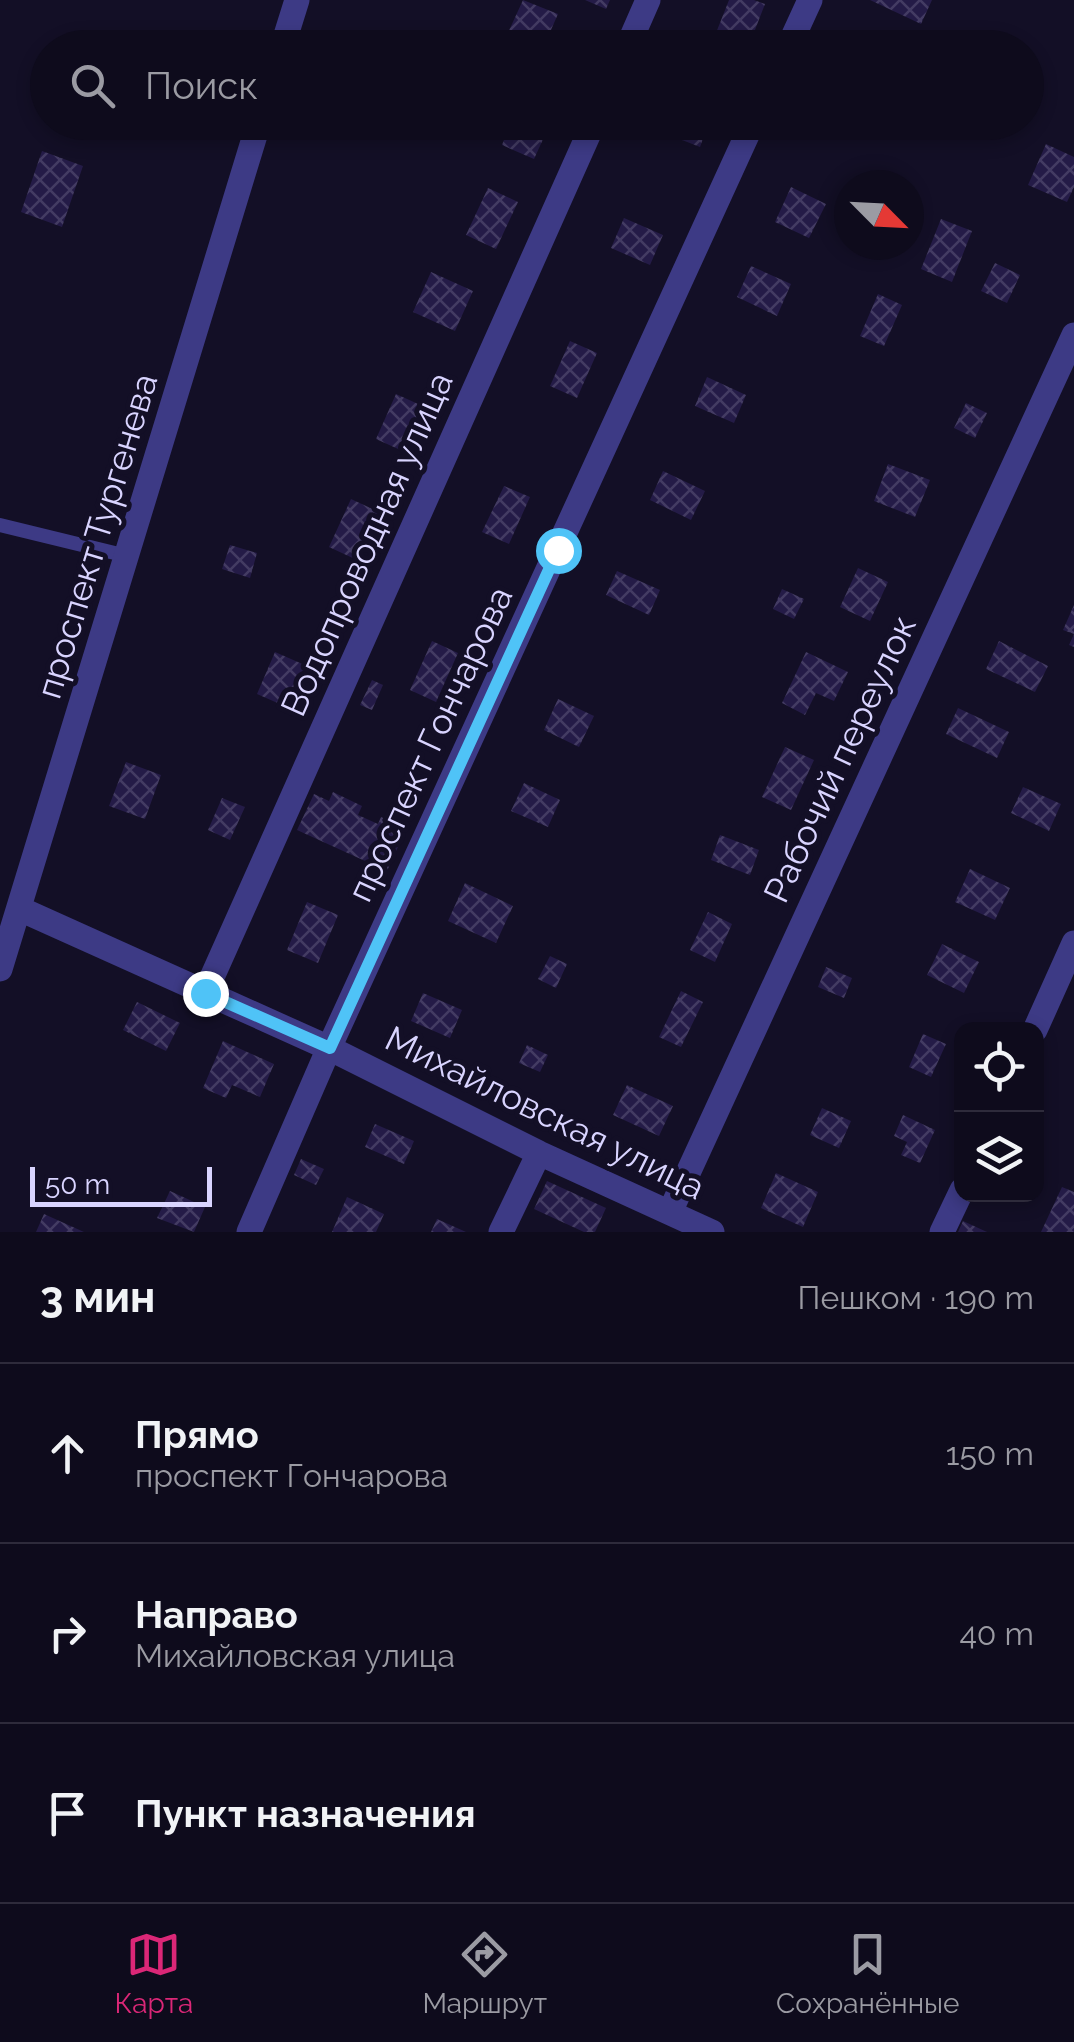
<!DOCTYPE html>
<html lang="ru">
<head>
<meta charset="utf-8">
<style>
	body { margin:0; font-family:Raleway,sans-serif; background:#1c1929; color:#f1f3f6 }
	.controls { position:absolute; right:30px; bottom:30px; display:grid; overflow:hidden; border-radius:20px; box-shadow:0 5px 15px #0003 }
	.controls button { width:90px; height:90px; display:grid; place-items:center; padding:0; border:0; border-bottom:2px solid #2e2b3b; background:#0e0b1c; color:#f1f3f6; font:50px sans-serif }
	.compass { position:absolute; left:834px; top:170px; width:90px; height:90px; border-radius:50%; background:#0e0b1c; box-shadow:0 5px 15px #0003; rotate:114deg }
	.scale { position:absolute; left:30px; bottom:25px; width:182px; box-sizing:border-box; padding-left:10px; border:5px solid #d9d4ff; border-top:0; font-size:28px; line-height:35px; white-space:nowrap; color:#d9d4ff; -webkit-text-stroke:8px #130f26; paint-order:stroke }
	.stop { position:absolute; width:30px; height:30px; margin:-22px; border:8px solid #4fc3f7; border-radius:50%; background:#fff }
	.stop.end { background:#4fc3f7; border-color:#fff; box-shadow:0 2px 10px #0008 }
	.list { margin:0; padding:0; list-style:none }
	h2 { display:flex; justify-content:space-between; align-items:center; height:130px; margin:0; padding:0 40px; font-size:42px }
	h2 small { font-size:32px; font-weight:400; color:#9b9ba3 }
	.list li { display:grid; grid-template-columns:65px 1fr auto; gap:30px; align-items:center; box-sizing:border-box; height:180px; padding:0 40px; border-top:2px solid #2e2b3b }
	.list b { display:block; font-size:38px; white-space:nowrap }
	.list p { margin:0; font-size:32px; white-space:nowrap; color:#9b9ba3 }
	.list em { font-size:32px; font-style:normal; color:#9b9ba3 }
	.icon { flex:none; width:55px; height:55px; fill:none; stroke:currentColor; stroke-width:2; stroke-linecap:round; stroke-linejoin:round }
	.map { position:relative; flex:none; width:1074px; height:1232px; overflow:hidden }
	.search { position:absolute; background:#0e0b1c; box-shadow:0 5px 15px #0003; left:30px; right:30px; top:30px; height:110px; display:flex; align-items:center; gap:25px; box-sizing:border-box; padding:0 35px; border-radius:55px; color:#9b9ba3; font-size:38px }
	.sheet { height:670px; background:#0e0b1c }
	nav { display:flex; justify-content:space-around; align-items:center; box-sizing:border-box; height:140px; border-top:2px solid #2e2b3b; background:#0e0b1c; font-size:28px; color:#9b9ba3 }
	nav a { display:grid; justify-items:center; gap:5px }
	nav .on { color:#db2777 }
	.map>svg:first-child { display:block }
	.building { fill:url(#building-cross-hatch) }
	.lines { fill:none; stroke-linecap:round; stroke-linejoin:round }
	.lane { stroke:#3d3a85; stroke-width:14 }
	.street { stroke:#3d3a85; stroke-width:25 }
	.route { stroke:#4fc3f7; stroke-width:12 }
	.labels { text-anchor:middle; stroke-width:10; stroke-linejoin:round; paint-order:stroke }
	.street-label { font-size:35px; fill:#d9d4ff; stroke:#130f26 }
</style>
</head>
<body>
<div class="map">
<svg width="1074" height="1232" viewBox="0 0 1074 1232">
	<defs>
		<pattern id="building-cross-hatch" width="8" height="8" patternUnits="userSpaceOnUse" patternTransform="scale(2.5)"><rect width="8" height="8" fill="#241b47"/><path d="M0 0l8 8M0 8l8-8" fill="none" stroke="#433b63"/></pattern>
	</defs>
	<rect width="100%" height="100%" fill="#130f26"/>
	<path class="building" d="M523,0l35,14 -15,34h-42z
		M585,0h25l-4,9z
		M729,0h25l11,4 -17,44h-10l-24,-10z
		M870,0h62l-11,24z
		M106,30l40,17v1h-48z
		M511,122h40l-17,37 -32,-14z
		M668,122h41l-9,25 -36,-14z
		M1046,144l28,13v30l-7,15 -39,-17z
		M42,151l41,15 -21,61 -41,-15z
		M791,187l35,17 -17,34 -34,-16z
		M488,188l30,14 -22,47 -30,-14z
		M624,218l39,17 -13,30 -39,-17z
		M941,219l31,12 -20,51 -31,-13z
		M995,263l25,12 -13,28 -26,-12z
		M751,266l40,18 -14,32 -40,-19z
		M431,272l42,19 -18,40 -42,-19z
		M878,294l24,11 -18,41 -24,-10z
		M570,341l27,12 -20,45 -27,-12z
		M707,377l39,18 -12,28 -39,-17z
		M396,394l31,14 -20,45 -31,-14z
		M966,403l21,10 -12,25 -21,-10z
		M888,464l42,16 -15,37 -41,-16z
		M663,471l42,20 -14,29 -41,-20z
		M504,486l26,11 -21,47 -27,-12z
		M351,499l28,13 -22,48 -28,-13z
		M230,545l27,8 -7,25 -28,-9z
		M858,568l30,14 -18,39 -30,-14z
		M617,571l43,19 -11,25 -43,-20z
		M782,589l22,10 -10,20 -21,-10z
		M1074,605v42l-5,-2 5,-11 -11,-4z
		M432,641l26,12 -22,49 -26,-12z
		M999,641l49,25 -13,26 -49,-23z
		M275,652l32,14 -18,42 -32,-14z
		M806,652l42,20 -14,29 -18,-8 -11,22 -23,-12z
		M372,680l11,5 -11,25 -12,-5z
		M558,699l36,17 -15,31 -35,-17z
		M958,708l51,24 -12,26 -51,-24z
		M785,747l29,13 -23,50 -29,-13z
		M126,762l35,13 -16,44 -36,-13z
		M524,783l36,17 -12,27 -37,-16z
		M1023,787l38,17 -12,27 -38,-18z
		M333,792l29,14 -4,9 20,9 3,-7 18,8 -4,7 8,4 -16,35 -90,-41 17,-36 15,7z
		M222,798l23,9 -15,33 -22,-10z
		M720,835l39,15 -9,25 -39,-15z
		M970,869l40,19 -15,32 -40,-18z
		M465,883l48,23 -17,37 -48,-22z
		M307,902l31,13 -20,48 -31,-13z
		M708,912l24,12 -17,38 -25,-12z
		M942,944l37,18 -15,31 -37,-18z
		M550,956l17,8 -11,24 -18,-9z
		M826,967l26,11 -8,20 -26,-11z
		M681,991l22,11 -22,45 -22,-10z
		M423,993l39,17 -12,28 -39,-17z
		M137,1002l43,21 -14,28 -43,-21z
		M923,1034l23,10 -15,33 -22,-10z
		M223,1041l51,23 -14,33 -28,-12 -6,13 -23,-10z
		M527,1045l21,10 -8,17 -21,-9z
		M627,1085l46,21 -14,30 -46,-21z
		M822,1108l29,13 -12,27 -29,-13z
		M903,1115l32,15 -15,33 -19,-8 6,-13 -13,-6z
		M375,1124l39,17 -10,23 -39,-17z
		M301,1159l23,10 -8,16 -22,-10z
		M776,1173l42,19 -15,35 -42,-19z
		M547,1181l59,27 -11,24h-11l-50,-23z
		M1062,1187l12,5v40h-33z
		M170,1191l35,16 -11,25 -37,-14z
		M347,1197l37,17 -8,18h-44z
		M44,1214l40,18h-48z
		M437,1219l29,13h-35z
		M963,1221l24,11h-29z"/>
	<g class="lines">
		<path class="lane" d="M0,525l127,31"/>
		<path class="street" d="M282,48l15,-48
			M627,48l21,-48
			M788,48l22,-48
			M20,909l309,139 210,105 173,79
			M0,969l259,-847
			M205,993l389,-871
			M1035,1030l39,-87
			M670,1212l404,-877
			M249,1232l80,-184 424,-926
			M501,1232l38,-79
			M942,1232l20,-42"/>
	</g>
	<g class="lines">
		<path class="route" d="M205,993l125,55 228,-498"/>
	</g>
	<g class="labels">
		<g class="street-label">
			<text transform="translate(97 536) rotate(-73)" y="12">проспект Тургенева</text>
			<text transform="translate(367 544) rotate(-66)" y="12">Водопроводная улица</text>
			<text transform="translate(430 744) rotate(-65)" y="12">проспект Гончарова</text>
			<text transform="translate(840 759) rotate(-65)" y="12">Рабочий переулок</text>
			<text transform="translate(545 1113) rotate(26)" y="12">Михайловская улица</text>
		</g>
	</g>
</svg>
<div class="controls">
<button><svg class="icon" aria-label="locate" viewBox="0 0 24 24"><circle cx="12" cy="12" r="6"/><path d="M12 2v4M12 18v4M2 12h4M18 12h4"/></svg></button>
<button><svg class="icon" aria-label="layers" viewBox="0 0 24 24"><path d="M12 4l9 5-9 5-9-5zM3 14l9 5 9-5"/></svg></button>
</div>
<svg class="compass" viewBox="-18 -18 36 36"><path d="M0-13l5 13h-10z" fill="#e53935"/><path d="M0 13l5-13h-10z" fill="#9b9ba3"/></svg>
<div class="scale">50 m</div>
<div class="stop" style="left:558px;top:550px"></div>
<div class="stop end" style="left:205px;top:993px"></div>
<div class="search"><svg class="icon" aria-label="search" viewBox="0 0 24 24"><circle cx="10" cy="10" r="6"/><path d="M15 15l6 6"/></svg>Поиск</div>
</div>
<section class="sheet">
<h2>3 мин<small>Пешком · 190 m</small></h2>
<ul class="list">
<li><svg class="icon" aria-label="ahead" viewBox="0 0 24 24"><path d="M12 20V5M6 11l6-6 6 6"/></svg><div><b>Прямо</b><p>проспект Гончарова</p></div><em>150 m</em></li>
<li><svg class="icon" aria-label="right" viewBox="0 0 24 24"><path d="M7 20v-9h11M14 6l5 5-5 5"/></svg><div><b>Направо</b><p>Михайловская улица</p></div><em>40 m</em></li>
<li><svg class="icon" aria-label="arrive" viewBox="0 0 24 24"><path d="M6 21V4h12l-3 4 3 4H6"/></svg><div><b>Пункт назначения</b></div></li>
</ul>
</section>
<nav>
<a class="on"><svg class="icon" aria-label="map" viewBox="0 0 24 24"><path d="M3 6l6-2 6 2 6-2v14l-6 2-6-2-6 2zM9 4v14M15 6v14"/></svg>Карта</a>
<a><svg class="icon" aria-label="directions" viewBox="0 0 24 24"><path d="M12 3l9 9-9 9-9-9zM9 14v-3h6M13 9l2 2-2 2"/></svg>Маршрут</a>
<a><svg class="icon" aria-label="saved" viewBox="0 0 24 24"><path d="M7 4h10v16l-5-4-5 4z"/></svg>Сохранённые</a>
</nav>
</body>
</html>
